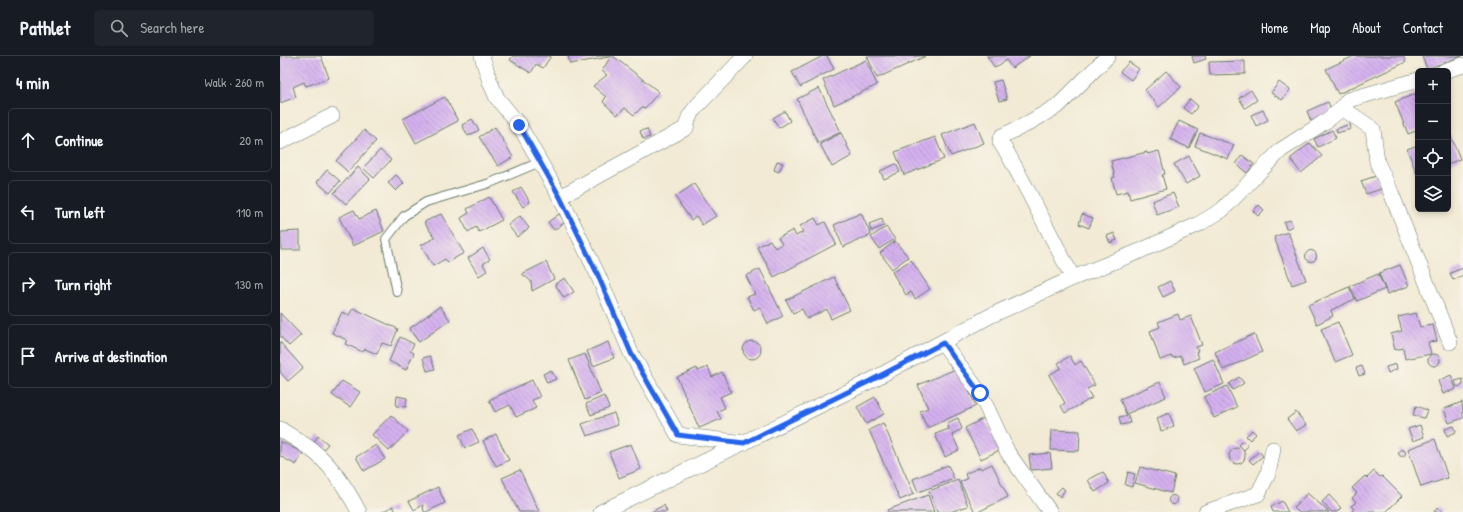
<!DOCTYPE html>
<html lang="en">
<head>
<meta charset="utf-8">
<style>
	body { margin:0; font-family:"Patrick Hand",sans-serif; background:#20242c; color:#f1f3f6 }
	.controls { position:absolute; right:12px; top:12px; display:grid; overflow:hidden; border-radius:6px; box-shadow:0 2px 6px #0003 }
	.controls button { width:36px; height:36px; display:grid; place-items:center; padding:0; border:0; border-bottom:1px solid #363941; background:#171b24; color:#f1f3f6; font:20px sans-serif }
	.stop { position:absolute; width:12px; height:12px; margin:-9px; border:3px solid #2563eb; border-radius:50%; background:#fff }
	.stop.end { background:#2563eb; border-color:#fff; box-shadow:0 1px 4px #0008 }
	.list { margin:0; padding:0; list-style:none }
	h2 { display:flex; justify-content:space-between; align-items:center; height:52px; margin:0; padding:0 16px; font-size:17px }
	h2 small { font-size:13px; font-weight:400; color:#9ea1a6 }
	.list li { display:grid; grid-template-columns:26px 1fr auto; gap:12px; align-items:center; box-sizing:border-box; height:64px; margin:0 8px 8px; padding:0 8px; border:1px solid #363941; border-radius:6px }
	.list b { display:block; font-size:15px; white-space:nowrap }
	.list em { font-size:13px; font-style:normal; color:#9ea1a6 }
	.icon { flex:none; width:22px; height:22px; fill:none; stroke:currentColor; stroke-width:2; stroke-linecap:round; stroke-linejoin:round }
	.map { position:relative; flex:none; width:1183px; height:456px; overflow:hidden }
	header { display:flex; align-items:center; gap:24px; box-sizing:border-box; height:56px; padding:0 20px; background:#171b24; border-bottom:1px solid #363941 }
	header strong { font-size:19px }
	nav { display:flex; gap:22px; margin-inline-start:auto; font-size:14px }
	.search { width:280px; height:36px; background:#20242c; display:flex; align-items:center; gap:10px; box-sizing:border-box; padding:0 14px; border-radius:6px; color:#9ea1a6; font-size:15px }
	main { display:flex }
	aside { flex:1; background:#171b24 }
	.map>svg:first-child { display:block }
	.building { fill:url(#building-back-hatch) }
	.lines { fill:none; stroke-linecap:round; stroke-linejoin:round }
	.service-casing { stroke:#697a6c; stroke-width:10 }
	.minor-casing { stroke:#697a6c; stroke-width:16 }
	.service { stroke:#fff; stroke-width:8 }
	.minor { stroke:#fff; stroke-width:15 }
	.route { stroke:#2563eb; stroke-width:5 }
</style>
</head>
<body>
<header>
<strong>Pathlet</strong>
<div class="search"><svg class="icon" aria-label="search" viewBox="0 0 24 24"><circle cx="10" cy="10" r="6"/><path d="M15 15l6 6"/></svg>Search here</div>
<nav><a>Home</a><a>Map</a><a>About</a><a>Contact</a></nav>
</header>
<main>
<aside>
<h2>4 min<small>Walk · 260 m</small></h2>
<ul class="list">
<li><svg class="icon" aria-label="ahead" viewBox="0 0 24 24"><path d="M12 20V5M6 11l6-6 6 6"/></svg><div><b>Continue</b></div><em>20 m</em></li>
<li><svg class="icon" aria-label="left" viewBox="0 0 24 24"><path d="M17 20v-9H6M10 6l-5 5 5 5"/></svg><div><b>Turn left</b></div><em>110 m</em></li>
<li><svg class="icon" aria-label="right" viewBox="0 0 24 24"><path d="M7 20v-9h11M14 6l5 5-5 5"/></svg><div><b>Turn right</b></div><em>130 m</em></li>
<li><svg class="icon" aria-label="arrive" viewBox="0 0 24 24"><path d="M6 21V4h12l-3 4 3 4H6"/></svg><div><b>Arrive at destination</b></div></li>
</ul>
</aside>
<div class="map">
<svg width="1183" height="456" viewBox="0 0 1183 456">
	<defs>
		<pattern id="building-back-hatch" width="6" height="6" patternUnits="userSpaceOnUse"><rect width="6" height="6" fill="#d4b0ef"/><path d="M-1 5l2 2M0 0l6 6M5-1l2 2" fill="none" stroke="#ab90c2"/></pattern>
	</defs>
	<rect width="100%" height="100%" fill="#f7f3e8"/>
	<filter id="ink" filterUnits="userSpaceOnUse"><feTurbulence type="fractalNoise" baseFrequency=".025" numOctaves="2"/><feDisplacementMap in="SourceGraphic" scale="8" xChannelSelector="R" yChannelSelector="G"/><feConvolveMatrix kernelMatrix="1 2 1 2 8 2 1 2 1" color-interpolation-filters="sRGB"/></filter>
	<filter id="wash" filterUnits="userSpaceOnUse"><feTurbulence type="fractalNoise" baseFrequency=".012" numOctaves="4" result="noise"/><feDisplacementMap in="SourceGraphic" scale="16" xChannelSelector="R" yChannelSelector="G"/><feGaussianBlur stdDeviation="0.9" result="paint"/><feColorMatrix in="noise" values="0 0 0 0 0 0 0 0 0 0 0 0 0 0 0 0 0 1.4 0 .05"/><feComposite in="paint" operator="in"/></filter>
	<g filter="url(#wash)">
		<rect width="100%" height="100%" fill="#f2ead4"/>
		<g id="blocks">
			<path class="building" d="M0,0h41l8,22 -23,8 -2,-4 -11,5 3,10 -16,6z
				M233,0h38l-8,12 -7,-4 -5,9 -21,-13z
				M288,0h41v1l-39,7z
				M331,0h2l46,36 -14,16 -3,-1 -8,8 -9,-7 -8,7 -14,-13 3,-5 -13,-11 14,-11 -5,-4z
				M543,0h4l7,13 -34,18 -8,-15z
				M587,0h59l-49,22z
				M707,0h43l-18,12 -6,-8 -11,8z
				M912,0h13l1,3 -12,4z
				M1074,0h49l3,6 -68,32 -12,-25z
				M1142,0h40l-35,13z
				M586,4l11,25 -43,20 -11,-25z
				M965,5v13l-35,1 -1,-13z
				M849,6l10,7 -8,11 -11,-8z
				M886,15l15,16 -22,20 -14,-17z
				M721,24l6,19 -8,2 -6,-19z
				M999,26l11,8 -8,10 -11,-7z
				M539,32l22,44 -23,11 -21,-44z
				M971,34l6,10 -12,8 -6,-10z
				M1138,37v37l-10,4 -13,-32z
				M165,41l13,24 -42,22 -13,-24z
				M910,43l8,7 -7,8 -8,-6z
				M1048,46l4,10 -21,9 -4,-10z
				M983,54l5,10 -12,6 -5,-11z
				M505,55l5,10 -11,7 -6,-10z
				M192,63l7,11 -11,6 -6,-11z
				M899,65l19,9 -9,18 -19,-9z
				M695,66l9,21 -33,13 -9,-21z
				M1070,68l1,5 -14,4 -1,-4z
				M215,71l18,30 -15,9 -19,-29z
				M367,73l3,8 -7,2 -3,-8z
				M1168,73l12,30 -12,5z
				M84,74l12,11 -28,31 -12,-11z
				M1052,74l4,8 -18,9 -4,-8z
				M561,77l11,23 -20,11 -12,-23z
				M920,77l34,12 -6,14 -33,-13z
				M655,81l9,22 -40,16 -9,-23z
				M1030,87l12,13 -21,17 -11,-14z
				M1138,89v32l-11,-28z
				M100,94l11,10 -17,18 -11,-10z
				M879,95l6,23 -3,1 4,14 -36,10 -2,-8 -12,3 -4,-16 3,-1 -4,-16 36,-9v2z
				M962,99l12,9 -7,9 -11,-9z
				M909,100l11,20 -14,8 -12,-20z
				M497,105l6,2 -4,9 -5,-2z
				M616,108l4,8 -16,7 -4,-8z
				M78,111l12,12 -24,25 -12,-11z
				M47,114l13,11 -10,12 -13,-11z
				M116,119l8,8 -8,8 -8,-8z
				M1096,120l5,13 -15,5 -5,-13z
				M414,128l22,32 -14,9 -6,-9 -5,4 -16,-23z
				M241,131l9,15 -7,5 -10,-15z
				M893,137l6,14 -22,8 -5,-14z
				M209,141l13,23 -23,12 -3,-5 -8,5 -7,-14 8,-5 -2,-4z
				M979,149l5,5 -6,6 -5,-5z
				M74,154l5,9 17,-8 8,20 -31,15 -14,-29z
				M581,157l10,22 -28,12 -9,-22z
				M161,158l23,39 -16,9 -3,-3 -12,7 -12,-21 14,-7 -11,-16z
				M279,158l6,8 -11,8 -6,-8z
				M802,158l11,4 -4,10 -10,-4z
				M240,160l9,12 -12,9 -9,-12z
				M535,162l4,7 6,-3 11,22 -62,33 -17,-30 13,-7 5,8 7,-4 -4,-6 15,-8 3,6 7,-4 -3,-6z
				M602,163l2,7 -13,5 -2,-7z
				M1010,164l3,6 -7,3 -2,-7z
				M606,171l9,12 -16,10 -8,-12z
				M20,175v19h-19v-18z
				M1008,176l18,48 -14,5 -18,-48z
				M834,177l3,7 -7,3 -3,-7z
				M615,185l13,16 -16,12 -12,-16z
				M203,192l7,11 -7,5 4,7 -8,5 -11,-18z
				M1025.5 200a5.5 5.5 0 1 1 11 0a5.5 5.5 0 1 1-11 0Z
				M631,204l19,29 -15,10 -4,-7 -5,3 -14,-23z
				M266,206l8,17 -22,12 -1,-10 -9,-7z
				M1120,209l9,21 -22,8 -8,-21z
				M1183,212v8l-10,4 -3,-7z
				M480,213l23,47 -15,8 -8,-17 -6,3 -7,-13 8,-3 -9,-18z
				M1098,218l7,15 -28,12 -7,-15z
				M554,221l16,33 -19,9 -4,-10 -20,10 -5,-10 -9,4 -7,-13z
				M285,222l9,14 -10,6 -9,-14z
				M890,225l5,10 -12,6 -5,-10z
				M1069,231l6,12 -24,11 2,6 -16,8 -9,-19z
				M160,250l10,14 -31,22 -10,-13z
				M73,252l45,21 -7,17 -9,-3 -5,11 -12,-5 -2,3 -18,-8 2,-4 -15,-7 10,-21 7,3z
				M0,257l21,22 -12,11 -9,-10z
				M1136,257l4,14 13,-2 4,16 -9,1 3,12 -26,5 -2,-11 -8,2 -4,-16 11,-3 -4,-14z
				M898,258l2,6 11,-4 11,29 -6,2 2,4h-2l3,7 -15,6 -3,-8 -8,2 -1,-2 -12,4 -10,-29 10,-4 -2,-5z
				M1058,266l14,33 -17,7 -14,-33z
				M974,278l8,18 -39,18 -8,-18z
				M120,281l14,7 -4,7 4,2 -8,17 -17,-9z
				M463 294a9 9 0 1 1 18 0a9 9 0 1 1-18 0Z
				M0,286l23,26 -15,13 -8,-9z
				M328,286l6,16 -21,8 -6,-15z
				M1148 304a6 6 0 1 1 12 0a6 6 0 1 1-12 0Z
				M305,298l16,39 -16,7 -16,-40z
				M150,300l5,13 -8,2 -4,-13z
				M790,300l5,9 6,-4 14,24 -8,4 5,9 -27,15 -4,-7 4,-3 -16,-28 12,-7 -3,-5z
				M933,303l11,25 -19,8 -11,-24z
				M1116,308l1,5 -9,4 -2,-6z
				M1082,310l3,8 -6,2 -3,-8z
				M428,311l4,10 10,-5 9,20 -11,5 5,11 -8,3 4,8 -22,9 -22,-51 20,-9 1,3z
				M678,312l18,38 -49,22 -7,-17 8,-3 -10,-23z
				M271,314l5,9 -9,4 -4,-9z
				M1171,319l5,14 -13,5 -5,-13z
				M959,321l5,6 -11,7 -4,-6z
				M1183,323v6l-6,2 -2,-6z
				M252,324l8,17 -8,3 4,8 -20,9 -6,-12 -15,7 -6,-12z
				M62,325l18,11 -10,15 -18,-12z
				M880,326l6,15 -40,17 -6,-15z
				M947,330l10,21 -23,11 -10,-21z
				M117,340l10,2 -1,9 -10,-1z
				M324,340l5,12 -18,7 -5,-11z
				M595,341l9,17 -18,10 -9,-17z
				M1182,346l1,16 -14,5 -5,-14z
				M1136,350l11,4 -3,8 -11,-3z
				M1016,356l10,13 -10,6 -9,-12z
				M334,357l4,12 -31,11 -5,-12z
				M889,357l5,13 -13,5 -4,-13z
				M111,359l17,16 -19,20 -17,-16z
				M848,359l2,8 -9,2 -2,-8z
				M678,362l4,11 -10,5 7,16 -14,7 -10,-23 14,-5 -2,-6z
				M704,362l16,32 -19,9 -16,-31z
				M603,367l31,71 -14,6 -31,-70z
				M1140,369l4,12 -11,4 -5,-12z
				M1174,370l2,6 -9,4 -2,-7z
				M192,373l7,13 -14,6 -6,-13z
				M772,374l28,1 -1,20 -28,-1z
				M972,374l4,4 -6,6 -4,-4z
				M216,378l13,26 -13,6 -13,-25z
				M38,380l10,8 -7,8 -9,-7z
				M1155,383l13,39 -27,9 -13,-38z
				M0,385l23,12 -7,12 -16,-9z
				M963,385l5,5 -4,4 -5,-5z
				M351,388l10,25 -22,9 -10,-26z
				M96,389l9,14 -21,12 -8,-14z
				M949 400a8 8 0 1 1 16 0a8 8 0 1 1-16 0Z
				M1118.5 397a3.5 3.5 0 1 1 7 0a3.5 3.5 0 1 1-7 0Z
				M979,395l4,5 -10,8 -4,-4z
				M770,397l2,15 -21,2 -2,-15z
				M712,408l16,33 -30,15h-3l-15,-30 7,-3 -2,-5 15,-7 1,2z
				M668,409l6,14 -36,13 -5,-13z
				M860,411l35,9 -4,17 -36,-10z
				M240,414l19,42h-20l-17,-34z
				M1094,415l6,6 2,-1 20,20 -16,16h-35l3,-3 -3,-3 5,-4 -4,-4 5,-5 -5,-5 13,-12 2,2z
				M823,416l6,11 -14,9 -7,-12z
				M848,416l7,2 -3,13 -7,-2z
				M678,424l10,26 -18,6h-13l-8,-21z
				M158,431l7,16 -19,9h-2l-1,-7 -9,5 -5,-9z
				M782,431l3,3 -5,7 -4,-4z
				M1027,437l22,19h-31l-4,-4z
				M648,439l6,17h-46l-1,-2z
				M1049,439l12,13 -4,4h-5l-10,-10z
				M888.5 444a4.5 4.5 0 1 1 9 0a4.5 4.5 0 1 1-9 0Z
				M1002,445l6,11h-15l-2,-5z
				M384,449l3,7h-16z
				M113,450l3,6h-14z
				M1157,451l6,4 -1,1h-8z"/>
		</g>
	</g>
	<g filter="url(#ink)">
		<use href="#blocks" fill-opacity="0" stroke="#697a6c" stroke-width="1"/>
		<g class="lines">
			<g class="service-casing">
				<path id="service" d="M117,236l-11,-53 18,-23 22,-14 64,-19 50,-21"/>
			</g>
			<g class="minor-casing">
				<path id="minor" d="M202,0l8,26 7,16 22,27 41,72 37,76 34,80 47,82 66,8
					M1164,15l19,-6
					M1062,52l31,21 4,33 13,28 60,152
					M0,86l52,-26
					M280,141l126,-69 3,-11 7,-10 49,-51
					M793,222l-43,-83 -22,-41 -8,-12 2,-6 23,-11 34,-20 49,-49
					M663,287l37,50 28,60 42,59
					M0,373c12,8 27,16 38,26 18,16 30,36 41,57
					M321,456l269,-131 120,-65 83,-38 67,-27 59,-27 23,-14 59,-60 45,-29 13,-10 9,-11 70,-20
					M926,456l52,-18 10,-20 5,-25"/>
			</g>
			<use href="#service" class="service"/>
			<use href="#minor" class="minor"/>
		</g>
	</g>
	<g class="lines" filter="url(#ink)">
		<path class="route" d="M239,69l41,72 37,76 34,80 47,82 66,8 126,-62 73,-38 37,50"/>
	</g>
</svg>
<div class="controls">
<button>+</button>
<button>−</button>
<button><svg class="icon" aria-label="locate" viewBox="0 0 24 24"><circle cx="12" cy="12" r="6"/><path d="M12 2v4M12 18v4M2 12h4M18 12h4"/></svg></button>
<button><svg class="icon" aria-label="layers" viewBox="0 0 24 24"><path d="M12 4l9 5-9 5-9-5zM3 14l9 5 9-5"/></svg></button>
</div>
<div class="stop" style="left:700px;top:337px"></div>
<div class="stop end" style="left:239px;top:69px"></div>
</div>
</main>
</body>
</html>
